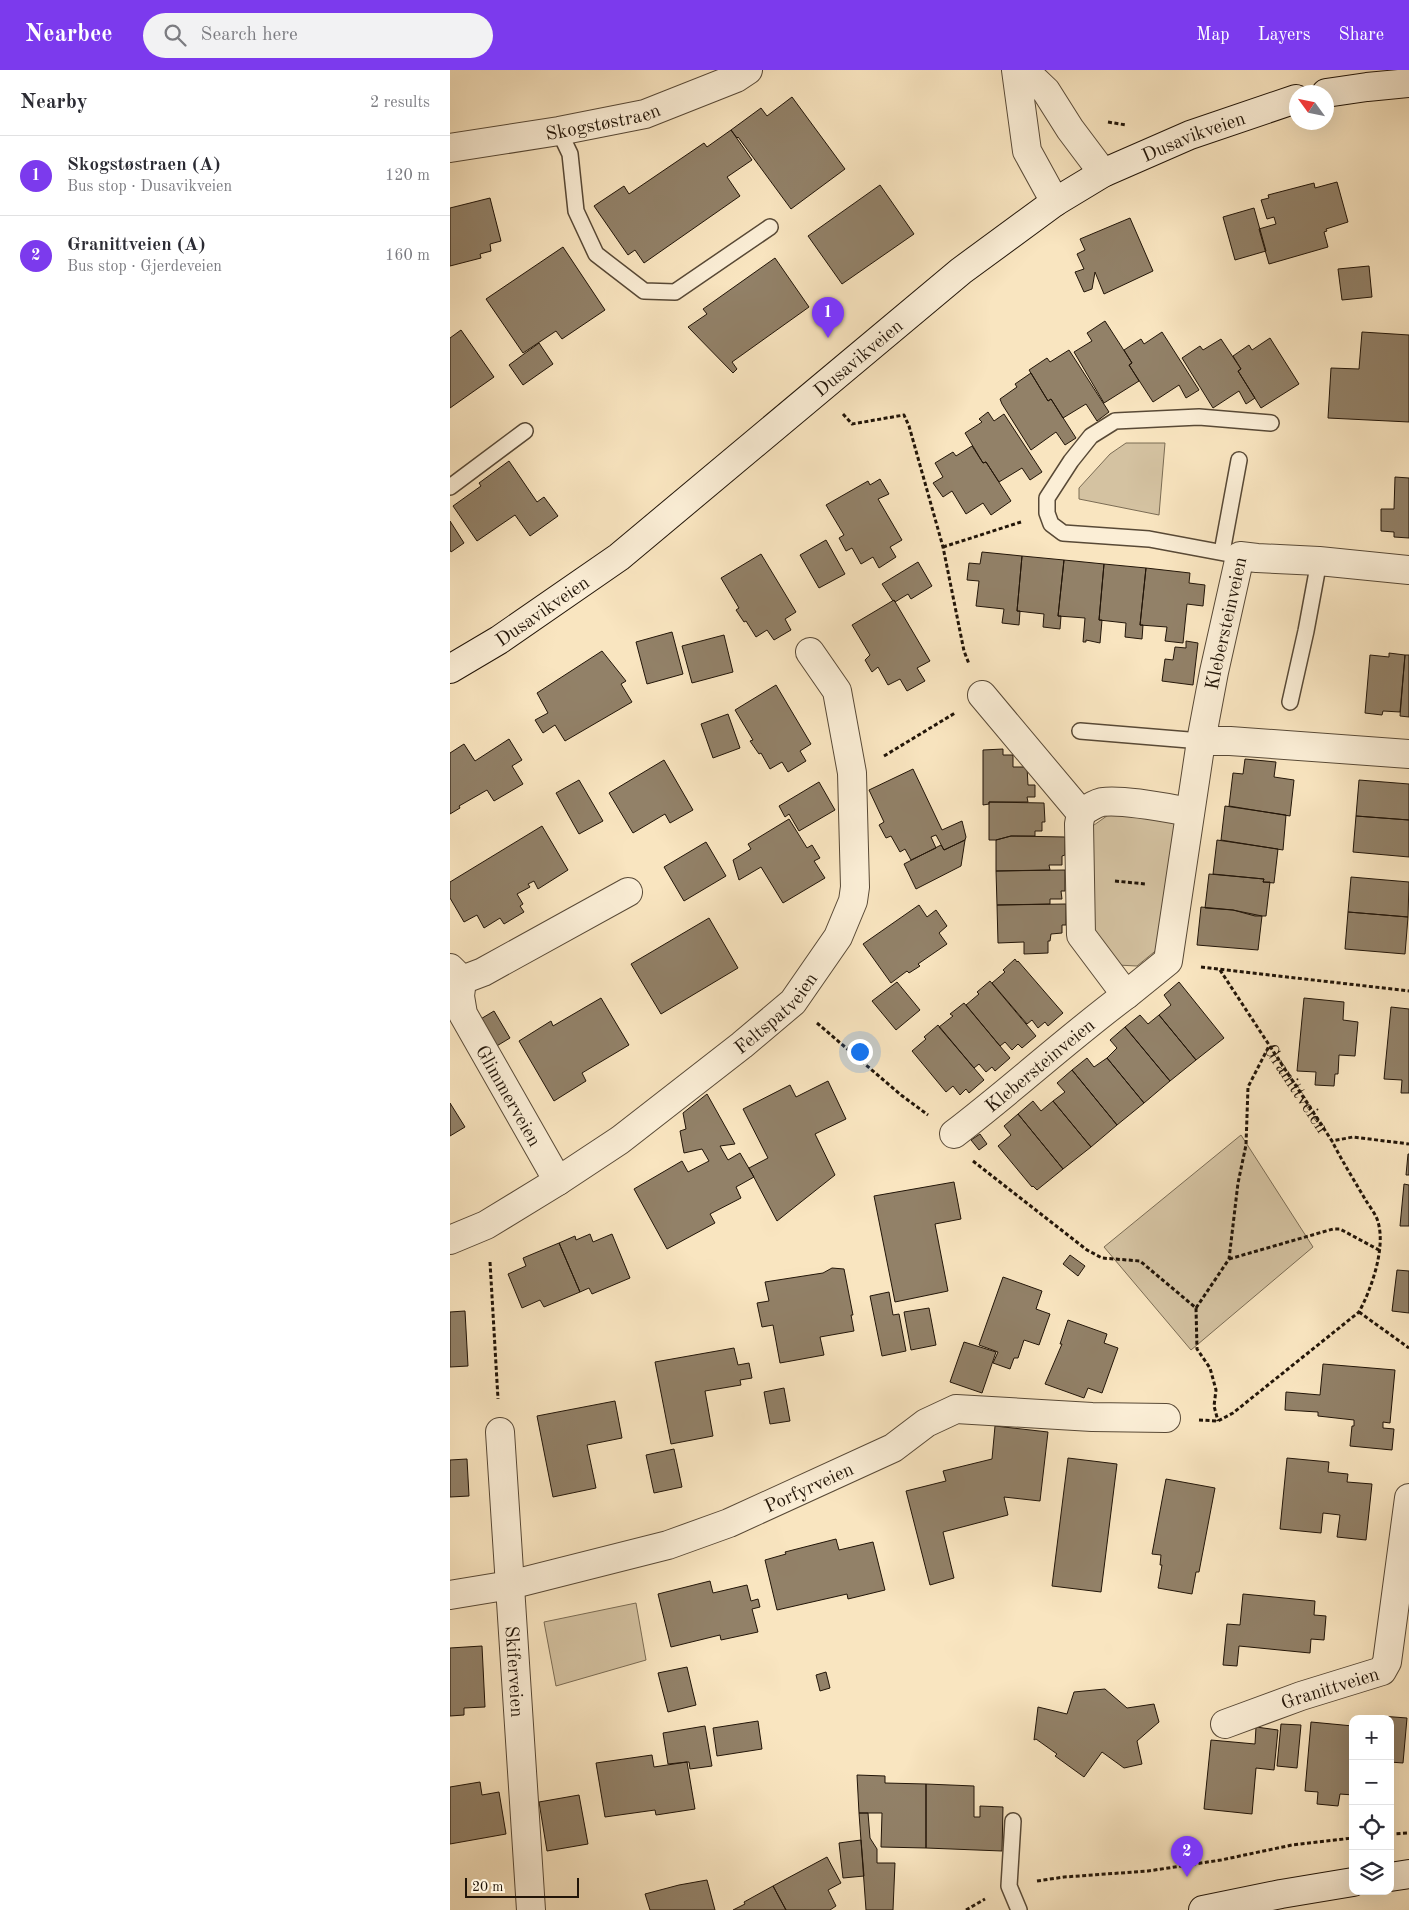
<!DOCTYPE html>
<html lang="en">
<head>
<meta charset="utf-8">
<style>
	body { margin:0; font-family:"Old Standard TT",serif; background:#f2f2f3; color:#2b2b33 }
	.controls { position:absolute; right:15px; bottom:15px; display:grid; overflow:hidden; border-radius:10px; box-shadow:0 5px 20px #0002 }
	.controls button { width:45px; height:45px; display:grid; place-items:center; padding:0; border:0; border-bottom:1px solid #e1e1e2; background:#fff; color:#2b2b33; font:25px sans-serif }
	.compass { position:absolute; left:839px; top:15px; width:45px; height:45px; border-radius:50%; background:#fff; box-shadow:0 5px 20px #0002; rotate:303deg }
	.scale { position:absolute; left:15px; bottom:12px; width:114px; box-sizing:border-box; padding-left:5px; border:2px solid #221508; border-top:0; font-size:14px; line-height:18px; white-space:nowrap; color:#221508; -webkit-text-stroke:4px #fbeed6; paint-order:stroke }
	.you { position:absolute; left:409px; top:981px; width:18px; height:18px; margin:-12px; border:4px solid #fff; border-radius:50%; background:#1a73e8; box-shadow:0 0 0 8px #1a73e833 }
	.badge { display:grid; place-items:center; width:32px; height:32px; border-radius:50%; background:#7c3aed; color:#fff; font-size:16px; font-weight:700 }
	.pin { position:absolute; translate:-50% -41px; filter:drop-shadow(0 1px 2px #0008) }
	.pin::after { content:''; position:absolute; top:26px; width:18px; height:15px; background:inherit; clip-path:polygon(0 0,100% 0,50% 100%) }
	.list { margin:0; padding:0; list-style:none }
	h2 { display:flex; justify-content:space-between; align-items:center; height:65px; margin:0; padding:0 20px; font-size:21px }
	h2 small { font-size:16px; font-weight:400; color:#7c7c81 }
	.list li { display:grid; grid-template-columns:32px 1fr auto; gap:15px; align-items:center; box-sizing:border-box; height:80px; padding:0 20px; border-top:1px solid #e1e1e2 }
	.list b { display:block; font-size:19px; white-space:nowrap }
	.list p { margin:0; font-size:16px; white-space:nowrap; color:#7c7c81 }
	.list em { font-size:16px; font-style:normal; color:#7c7c81 }
	.icon { flex:none; width:28px; height:28px; fill:none; stroke:currentColor; stroke-width:2; stroke-linecap:round; stroke-linejoin:round }
	.map { position:relative; flex:none; width:959px; height:1840px; overflow:hidden }
	header { display:flex; align-items:center; gap:30px; box-sizing:border-box; height:70px; padding:0 25px; background:#7c3aed; color:#fff }
	header strong { font-size:24px }
	nav { display:flex; gap:28px; margin-inline-start:auto; font-size:18px }
	.search { width:350px; height:45px; background:#f2f2f3; display:flex; align-items:center; gap:12px; box-sizing:border-box; padding:0 18px; border-radius:28px; color:#7c7c81; font-size:19px }
	main { display:flex }
	aside { flex:1; background:#fff }
	.map>svg:first-child { display:block }
	.green { fill:#d4c2a1; stroke:#7b6c54 }
	.building { fill:#928168; stroke:#221508 }
	.lines { fill:none; stroke-linecap:round; stroke-linejoin:round }
	.service-casing { stroke:#584936; stroke-width:18 }
	.minor-casing { stroke:#584936; stroke-width:30 }
	.secondary-casing { stroke:#221508; stroke-width:30 }
	.path { stroke:#221508; stroke-width:3; stroke-dasharray:4 2.5; stroke-linecap:butt }
	.service { stroke:#fbeed6; stroke-width:15 }
	.minor { stroke:#fbeed6; stroke-width:28 }
	.secondary { stroke:#fbeed6; stroke-width:28 }
	.labels { text-anchor:middle; stroke-width:4; stroke-linejoin:round; paint-order:stroke }
	.street-label { font-size:19px; fill:#221508; stroke:#fbeed6 }
</style>
</head>
<body>
<header>
<strong>Nearbee</strong>
<div class="search"><svg class="icon" aria-label="search" viewBox="0 0 24 24"><circle cx="10" cy="10" r="6"/><path d="M15 15l6 6"/></svg>Search here</div>
<nav><a>Map</a><a>Layers</a><a>Share</a></nav>
</header>
<main>
<aside>
<h2>Nearby<small>2 results</small></h2>
<ul class="list">
<li><span class="badge">1</span><div><b>Skogstøstraen (A)</b><p>Bus stop · Dusavikveien</p></div><em>120 m</em></li>
<li><span class="badge">2</span><div><b>Granittveien (A)</b><p>Bus stop · Gjerdeveien</p></div><em>160 m</em></li>
</ul>
</aside>
<div class="map">
<svg width="959" height="1840" viewBox="0 0 959 1840">
	<rect width="100%" height="100%" fill="#f9e5c0"/>
	<filter id="stains"><feTurbulence type="fractalNoise" baseFrequency=".004" numOctaves="4"/><feColorMatrix values="0 0 0 0 .2 0 0 0 0 .09 0 0 0 0 .02 0 0 0 .5 -.17"/></filter>
	<radialGradient id="worn" r=".72"><stop offset=".6" stop-color="#630" stop-opacity="0"/><stop offset="1" stop-color="#630" stop-opacity=".3"/></radialGradient>
	<path class="green" d="M676,373h39l-6,72 -80,-16v-11l31,-34z
		M661,743l66,7 -18,128 -22,18 -20,-1 -25,-32 -5,-103z
		M791,1065l72,112 -122,103 -87,-103z
		M186,1533l10,57 -90,26 -12,-64z"/>
	<path class="building" d="M342,27l53,72 -54,40 -53,-72 -1,1 -6,-8 30,-22 6,8z
		M281,60l21,30 -25,17 13,19 -96,67 -9,-13 -7,5 -34,-49 30,-20 5,8 75,-51 3,4z
		M887,112l11,40 -22,7 1,2 -3,1 4,15 -59,17 -10,-35 17,-5 -2,-7 -7,2 -6,-19 8,-2 -1,-3 46,-12 1,5z
		M430,115l34,49 -72,50 -34,-48z
		M40,128l11,43 -11,3 1,7 -11,3 1,4 -31,8v-58z
		M804,138l12,43 -31,9 -12,-43z
		M680,148l23,53 -49,23 -9,-22 -3,17 -8,3 -9,-20 9,-3 -7,-15 8,-4 -5,-11z
		M113,177l42,63 -43,29 -6,-8 -33,22 -37,-54z
		M325,188l34,49 -77,55 5,7 -4,4 -45,-46 19,-13 -4,-5z
		M919,196l3,31 -30,3 -4,-31z
		M655,251l27,42 -3,2 10,16 -35,22 -30,-51 18,-11 -5,-8z
		M11,260l33,47 -44,31v-70z
		M712,262l37,58 -13,8 -7,-13 -26,17 -24,-37 3,-2 -8,-13 17,-11 3,5z
		M912,262l47,3v87l-81,-4 3,-50 28,1z
		M820,268l29,46 -38,24 -23,-37 3,-2 -8,-13 16,-11 3,5z
		M771,269l20,30 -3,2 17,27 -9,6 -7,-13 -26,17 -31,-50 18,-12 3,4z
		M89,273l14,21 -30,21 -14,-20z
		M619,280l40,62 -12,9 -11,-17 -23,14 -12,-19 -3,2 -19,-31 18,-12 3,4z
		M581,303l17,28 3,-2 25,39 -11,7 -9,-13 -25,18 -29,-46 -2,-5 17,-12 -2,-3z
		M538,342l6,9 10,-7 38,58 -12,8 -8,-12 -23,14 -13,-20 -3,1 -18,-30 17,-11 -3,-3z
		M522,376l11,17 3,-1 25,39 -20,14 -8,-12 -17,11 -14,-23 -9,6 -10,-14 10,-6 -8,-14 18,-11 3,4z
		M59,391l28,41 7,-5 14,19 -28,20 -15,-21 -38,26 -24,-35 28,-20 -2,-3z
		M945,407l14,1v60l-15,-1v-5l-13,-1v-22h13z
		M430,409l9,15 -11,5 24,41 -12,7 6,10 -17,11 -6,-11 -12,7 -9,-16 -6,3 -7,-13 5,-3 -18,-30 42,-24 2,4z
		M0,451l14,22 -13,9 -1,-2z
		M376,470l19,34 -26,14 -19,-33z
		M532,482l40,4 -5,55h3l-1,14 -17,-2 2,-14 -28,-3 3,-25 -12,-1 2,-17 11,1z
		M311,484l35,58 -11,7 6,11 -17,10 -7,-10 -11,7 -10,-16 -2,1 -8,-12 3,-2 -18,-30z
		M572,486l42,4 -6,56h3l-1,13 -17,-2 1,-13 -27,-3z
		M614,490l40,4 -5,56h3l-2,23 -14,-3v2h-3l2,-24 -27,-2z
		M468,492l14,24 -21,13 -3,-5 -13,8 -1,-2 -1,1 -11,-17z
		M654,494l42,4 -6,57h3l-1,14 -17,-2 1,-14 -27,-3z
		M696,498l44,5 -1,10 16,2 -2,21 -16,-2 -4,39 -18,-2 2,-14 -27,-2z
		M444,530l36,61 -13,7 8,13 -18,10 -7,-12 -12,6 -10,-18 -6,5 -7,-12 5,-5 -18,-30z
		M222,562l11,42 -36,10 -11,-42z
		M274,565l9,37 -41,11 -10,-37z
		M736,571l12,2 -5,42 -31,-4 3,-22 8,1 2,-13 11,1z
		M152,581l24,30 -5,3 11,18 -67,39 -10,-16 -12,8 -8,-13 13,-7 -11,-20z
		M939,583l16,2 -5,57 -17,-1 -1,4 -17,-2 5,-58 19,2z
		M955,585h4v62l-9,-1z
		M326,615l35,59 -11,7 6,10 -18,11 -6,-10 -12,7 -9,-16 -2,1 -9,-13 3,-1 -18,-30z
		M278,644l12,34 -27,10 -12,-34z
		M59,669l13,21 -10,6 11,18 -29,17 -7,-11 -28,16 1,2 -10,6v-61l14,-9 11,17z
		M553,679v6h10v12h14l1,18h7v12h-8l1,5h-39v2l-6,1v-55z
		M795,689l31,3 -2,15 20,3 -4,36 -61,-10 4,-33 10,1z
		M214,690l29,50 -23,13 -5,-9 -32,19 -24,-40z
		M463,699l29,61 20,-9 4,16 -1,3 -21,10 -8,-15 -5,2 5,11 -25,12 -6,-11 -5,3 -9,-16 -5,2 -7,-13 5,-3 -15,-32z
		M129,710l24,41 -24,13 -23,-41z
		M909,710l50,4v36l-53,-4z
		M369,712l16,28 -36,21 -10,-17 -4,3 -6,-11z
		M539,732l55,1 1,19h-3v9h-7v5h-24l-15,4h-7z
		M775,736l61,9 -3,35 -62,-10z
		M906,746l53,4v37l-56,-5z
		M339,749l18,29 5,-3 8,13 -6,3 11,17 -42,25 -22,-36 -22,13 -6,-20 18,-11 -3,-5z
		M92,756l26,44 -30,19 -4,-8 -6,3 2,3 -13,7 6,10 -3,2 4,6 -20,12 -4,-6 -16,10 -7,-13 -13,7 -14,-24v-16z
		M561,766l54,1v18l-3,1v9h-13l1,5 -54,1v-31z
		M515,770l-4,26 -45,23 -12,-25 37,-19 3,5z
		M767,770l61,9 -4,34 -11,-1 1,-3 -51,-5z
		M256,772l20,34 -42,25 -20,-34z
		M615,800v21h-4l1,8h-12v5l-53,1 -1,-34z
		M759,804l55,5 -1,3h7l-4,34h-11l-22,-6 -28,-2z
		M901,807l58,5 -1,35 -60,-5z
		M616,834v21h-4v8l-11,1 -1,7h-2v12l-24,1v-12l-26,1 -1,-38z
		M469,835l8,12 9,-7 11,16 -8,7 8,11 -29,20 2,2 -11,7 -2,-2 -16,12 -28,-39z
		M751,837l32,3 29,6 -4,34 -61,-5z
		M898,842l60,5 -3,37 -60,-5z
		M259,848l29,50 -77,46 -30,-50z
		M565,889l2,3 1,-1 45,52 -15,13 -3,-4 -7,6 -6,-8 -5,4 -35,-41 13,-11 -2,-2z
		M540,911l46,55 -14,12 -4,-4 -6,6 -7,-8 -5,4 -34,-41 13,-11 -2,-2z
		M447,912l23,28 -24,20 -24,-29z
		M729,912l45,56 -28,22 -37,-45 12,-10 -7,-10z
		M151,928l28,47 -47,28 4,8 -32,20 -35,-60 32,-20 2,5z
		M854,928l40,4 -1,18 15,2 -3,34 -16,-1 -1,19h-3l-1,12 -19,-1 1,-13 -19,-1z
		M514,933l46,55 -15,13 -3,-4 -6,5 -7,-8 -5,4 -35,-41 14,-11 -3,-2z
		M941,937l18,2v84h-8l1,-13 -18,-1z
		M44,941l16,27 -15,9 -16,-27z
		M690,945l8,9 11,-9 37,45 -26,21 -45,-54z
		M488,955l46,55 -15,13 -3,-4 -6,6 -7,-9 -7,6 -34,-41 14,-12 -2,-2z
		M675,957l45,54 -26,22 -37,-45 10,-10 -7,-8z
		M637,988l7,9 13,-9 37,45 -27,22 -45,-55z
		M622,1000l45,55 -26,22 -38,-46 12,-9 -8,-9z
		M378,1011l18,38 -31,15 20,41 -58,46 -28,-53 19,-10 -25,-49 47,-24 6,12z
		M257,1024l28,50 -15,2 8,14 12,-7 14,24 -18,10 5,11 -31,16 5,9 -48,26 -33,-60 48,-28 6,11 21,-11 -7,-12 -18,4 -4,-22 6,-2 -3,-16z
		M583,1031l8,10 12,-10 38,46 -28,22 -45,-55z
		M0,1033l15,24 -15,9z
		M568,1044l45,55 -26,21 -4,-4 -1,1 -34,-41 13,-11 -7,-9z
		M530,1064l7,10 -8,6 -8,-10z
		M958,1084h1v21h-3z
		M504,1112l7,37 -26,5 13,67 -53,11 -21,-106z
		M954,1114l5,1v41h-9z
		M140,1164l3,8 19,-8 18,44 -38,16 -3,-6 -9,4 -21,-49 16,-7 1,4z
		M109,1173l21,49 -36,15 -4,-7 -18,8 -14,-34 18,-8 -3,-8z
		M620,1185l15,11 -7,10 -15,-12z
		M382,1198l12,1 9,46h-2l3,16 -34,6 4,18 -44,8 -7,-38 -11,2 -5,-24 12,-2 -4,-19 58,-9z
		M947,1200l12,1v42l-17,-2z
		M553,1207l39,14 -6,18 14,5 -11,31 -15,-5 -6,18h-4l-4,11 -17,-6 5,-11 -19,-7z
		M439,1222l4,23 6,-1 7,37 -24,5 -12,-60z
		M479,1238l7,37 -25,5 -7,-38z
		M15,1241l3,55 -18,1v-55z
		M618,1250l39,14 -3,9 14,5 -16,45 -14,-5 -4,10 -39,-14 17,-40h-2z
		M514,1272l32,10 -14,41 -32,-11z
		M284,1278l4,17 11,-2 3,15 -12,2 1,5 -36,6 8,45 -42,8 -16,-82z
		M873,1294l72,6 -5,53 -7,-1v6l11,1 -2,21 -42,-4 2,-20h2v-6l-36,-4v-4l-33,-2 1,-18 34,3z
		M334,1318l6,33 -20,3 -6,-32z
		M165,1331l7,37 -35,7 9,43 -43,9 -16,-81z
		M545,1356l53,6 -8,69 -36,-4 4,18 -65,17 11,46 -24,7 -24,-94 40,-10 -3,-10 49,-12z
		M224,1379l8,38 -28,6 -8,-38z
		M618,1388l49,6 -16,128 -49,-6z
		M837,1388l42,4 -1,10 20,2 -1,8 25,2 -6,56 -29,-3 3,-22 -17,-2 -2,20 -41,-4z
		M17,1389l2,37 -19,1v-37z
		M716,1409l49,9 -16,84h-3l-4,22 -34,-6 4,-23h-2l1,-10 -9,-1z
		M386,1469l3,11 34,-8 12,48 -37,9 -1,-5 -70,16 -12,-50 21,-6 -1,-2z
		M260,1511l3,12 34,-8 4,16 7,-2 2,8 -8,2 6,23 -37,8 -1,-5 -49,12 -13,-53z
		M793,1524l72,7 -1,14 12,1 -2,24 -13,-1 -1,14 -71,-7 -2,20 -14,-1 4,-41 13,1z
		M32,1576l3,61 -21,1v7l-14,1v-68z
		M237,1597l9,38 -28,7 -10,-39z
		M376,1602l4,16 -10,3 -4,-16z
		M655,1619l22,19 27,-4 5,18 -22,19 5,23 -18,4 -22,-16 -18,25 -29,-21 2,-2 -21,-15 -2,1 4,-33 29,7 7,-22z
		M931,1646l26,2 -4,45 -13,-1v-43h-10z
		M308,1651l4,28 -45,7 -4,-28z
		M861,1652l42,4v69l-13,-1 -2,12 -21,-2 1,-12 -13,-1z
		M831,1654l20,1 -4,43 -20,-2z
		M255,1656l7,40 -22,3 -1,-7h-2l-19,2 -5,-31z
		M806,1657l22,3 -4,40 -18,-2 -4,46 -48,-5 7,-69 44,4z
		M202,1685l2,12 33,-5 8,47 -39,6 -1,-5 -50,7 -9,-54z
		M407,1705l28,1v7l41,1v64l-45,-1 1,-34h-23z
		M30,1712l2,13 17,-3 7,42 -56,10v-57z
		M476,1714l48,2v31h6v-11l23,1 -1,44 -76,-3z
		M129,1725l9,49 -41,7 -8,-49z
		M409,1743h9l2,25 7,11v14h18l-2,47h-27z
		M411,1770l3,36 -21,2 -4,-35z
		M377,1787l14,26 -13,7 8,16 -6,4h-44l-13,-24z
		M257,1810l8,30h-65l-5,-16 34,-9z
		M323,1816l13,24h-53l12,-6 -1,-2z"/>
	<g class="lines">
		<g class="service-casing">
			<path id="service" d="M109,61l11,23 6,57 20,43 48,37 31,1 95,-65
				M0,417l75,-56
				M772,482l17,-92
				M790,486l-91,-17 -86,-6 -12,-9 -4,-11v-15l24,-37 20,-25 24,-15 84,-4 72,6
				M840,632l16,-71 13,-70
				M630,661l121,10
				M563,1751l-4,65 10,24"/>
		</g>
		<g class="minor-casing">
			<g id="minor">
				<path d="M566,0l11,81 28,51"/>
				<path d="M574,0l22,21 24,38 33,44"/>
				<path id="s2" d="M0,78l109,-17 86,-17 91,-36 12,-8"/>
				<path id="s3" d="M532,625l99,118 -2,11 2,111 45,60 42,-34 33,-220 13,-69 26,-116 17,2 62,3 90,9"/>
				<path d="M751,671h29l179,13"/>
				<path d="M631,743c7,-5 13,-9 21,-11 21,-3 65,6 88,10"/>
				<path id="s4" d="M0,898l12,12 -2,16 3,18 95,167"/>
				<path d="M12,910l21,-8 145,-80"/>
				<path id="s5" d="M504,1064c59,-45 113,-95 172,-139"/>
				<path id="s6" d="M0,1170l36,-15 72,-44 62,-41 122,-95 51,-43 45,-65 15,-36 2,-14 -3,-114 -15,-82 -27,-39"/>
				<path id="s7" d="M50,1362l31,478"/>
				<path id="s8" d="M0,1525l60,-10 158,-40 61,-22 164,-75 33,-25 30,-14 136,8 74,1"/>
				<path id="s9" d="M775,1654l76,-28 81,-25 5,-9 22,-164"/>
			</g>
		</g>
		<g class="secondary-casing">
			<g id="secondary">
				<path d="M876,23l41,-6 42,-4"/>
				<path id="s10" d="M0,599l49,-29 120,-83 342,-286 94,-69 48,-29 87,-38 106,-36"/>
				<path d="M940,1807l19,-3"/>
				<path d="M753,1840l78,-16 72,-12"/>
			</g>
		</g>
		<g class="path">
			<path d="M658,52l18,3"/>
			<path d="M393,344l9,10 52,-9 5,11 34,121 21,104 5,13"/>
			<path d="M493,477l78,-25"/>
			<path d="M434,686l71,-43"/>
			<path d="M665,811l31,3"/>
			<path d="M751,897l208,24"/>
			<path id="s1" d="M770,900l112,171 21,-4 56,7"/>
			<path d="M367,953l84,72 27,20"/>
			<path d="M523,1091l114,89 15,8 38,3 56,47 1,41 13,19 6,22 -2,16 4,15"/>
			<path d="M779,1189l104,-30h7l39,21"/>
			<path d="M40,1192l8,137"/>
			<path d="M746,1238l33,-49 9,-76 8,-38 2,-58 21,-41"/>
			<path d="M909,1242l50,36"/>
			<path d="M749,1350l19,1 15,-8 126,-101c12,-22 27,-64 19,-90 -2,-8 -9,-16 -13,-23 -11,-19 -23,-38 -33,-58"/>
			<path d="M940,1764l19,-1"/>
			<path d="M587,1811l27,-4 84,-6 73,-11 71,-15 61,-7"/>
			<path d="M516,1840l19,-11"/>
		</g>
		<use href="#service" class="service"/>
		<use href="#minor" class="minor"/>
		<use href="#secondary" class="secondary"/>
	</g>
	<g class="labels">
		<g class="street-label">
			<text dy="7" stroke="none"><textPath href="#s2" startOffset="155">Skogstøstraen</textPath></text>
			<text dy="7" stroke="none"><textPath href="#s10" startOffset="919">Dusavikveien</textPath></text>
			<text dy="7" stroke="none"><textPath href="#s10" startOffset="514">Dusavikveien</textPath></text>
			<text dy="7" stroke="none"><textPath href="#s10" startOffset="109">Dusavikveien</textPath></text>
			<text dy="7" stroke="none"><textPath href="#s3" startOffset="748">Klebersteinveien</textPath></text>
			<text dy="7" stroke="none"><textPath href="#s6" startOffset="399">Feltspatveien</textPath></text>
			<text dy="7" stroke="none"><textPath href="#s5" startOffset="110">Klebersteinveien</textPath></text>
			<text dy="7" stroke="none"><textPath href="#s1" startOffset="141">Granittveien</textPath></text>
			<text dy="7" stroke="none"><textPath href="#s4" startOffset="145">Glimmerveien</textPath></text>
			<text dy="7" stroke="none"><textPath href="#s8" startOffset="376">Porfyrveien</textPath></text>
			<text dy="7" stroke="none"><textPath href="#s7" startOffset="240">Skiferveien</textPath></text>
			<text dy="7" stroke="none"><textPath href="#s9" startOffset="111">Granittveien</textPath></text>
		</g>
	</g>
	<rect width="100%" height="100%" filter="url(#stains)"/>
	<rect width="100%" height="100%" fill="url(#worn)"/>
</svg>
<div class="controls">
<button>+</button>
<button>−</button>
<button><svg class="icon" aria-label="locate" viewBox="0 0 24 24"><circle cx="12" cy="12" r="6"/><path d="M12 2v4M12 18v4M2 12h4M18 12h4"/></svg></button>
<button><svg class="icon" aria-label="layers" viewBox="0 0 24 24"><path d="M12 4l9 5-9 5-9-5zM3 14l9 5 9-5"/></svg></button>
</div>
<svg class="compass" viewBox="-18 -18 36 36"><path d="M0-13l5 13h-10z" fill="#e53935"/><path d="M0 13l5-13h-10z" fill="#7c7c81"/></svg>
<div class="scale">20 m</div>
<div class="you"></div>
<div class="pin badge" style="left:378px;top:268px">1</div>
<div class="pin badge" style="left:737px;top:1807px">2</div>
</div>
</main>
</body>
</html>
